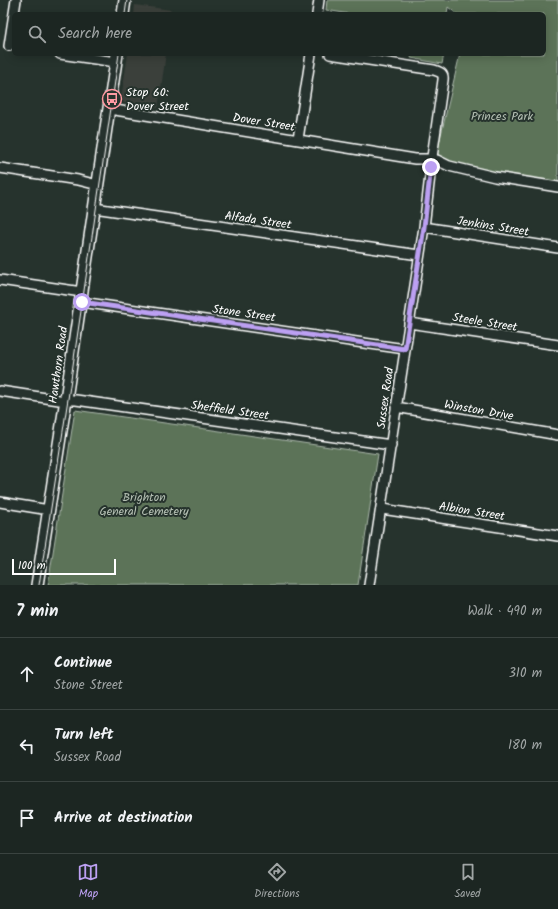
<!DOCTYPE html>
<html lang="en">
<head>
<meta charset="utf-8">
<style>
	body { margin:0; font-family:Kalam,sans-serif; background:#252e2a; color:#f1f3f6 }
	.scale { position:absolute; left:12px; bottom:10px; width:104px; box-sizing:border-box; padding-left:4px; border:2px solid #fff; border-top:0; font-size:11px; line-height:14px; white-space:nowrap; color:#fff; -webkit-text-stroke:3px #26332d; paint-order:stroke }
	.stop { position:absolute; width:12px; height:12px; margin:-9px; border:3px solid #bca0f2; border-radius:50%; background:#fff }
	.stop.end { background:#bca0f2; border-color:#fff; box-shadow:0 1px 4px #0008 }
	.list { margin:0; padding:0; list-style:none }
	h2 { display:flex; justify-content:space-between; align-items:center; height:52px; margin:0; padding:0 16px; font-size:17px }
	h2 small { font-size:13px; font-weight:400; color:#a0a5a5 }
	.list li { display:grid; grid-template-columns:26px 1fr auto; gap:12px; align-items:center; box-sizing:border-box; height:72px; padding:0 16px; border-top:1px solid #3a4340 }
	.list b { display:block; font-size:15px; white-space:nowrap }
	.list p { margin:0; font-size:13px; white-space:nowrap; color:#a0a5a5 }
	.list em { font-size:13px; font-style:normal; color:#a0a5a5 }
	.icon { flex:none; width:22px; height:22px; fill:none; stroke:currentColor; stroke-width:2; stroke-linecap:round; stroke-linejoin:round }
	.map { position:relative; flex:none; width:558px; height:585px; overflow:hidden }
	.search { position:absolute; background:#1c2622; box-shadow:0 2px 10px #0003; left:12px; right:12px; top:12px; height:44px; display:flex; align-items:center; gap:10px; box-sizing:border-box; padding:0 14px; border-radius:6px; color:#a0a5a5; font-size:15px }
	.sheet { height:268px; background:#1c2622 }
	nav { display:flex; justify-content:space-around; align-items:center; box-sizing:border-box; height:56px; border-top:1px solid #3a4340; background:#1c2622; font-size:11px; color:#a0a5a5 }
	nav a { display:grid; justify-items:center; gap:2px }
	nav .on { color:#bca0f2 }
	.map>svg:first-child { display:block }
	.built { fill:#3a3f3a }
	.green { fill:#5b7358; stroke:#adb9ac }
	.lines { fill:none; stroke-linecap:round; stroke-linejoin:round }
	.minor-casing { stroke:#fff; stroke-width:12 }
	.major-casing { stroke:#fff; stroke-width:14 }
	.minor { stroke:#26332d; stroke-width:9 }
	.major { stroke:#26332d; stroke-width:11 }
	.tram { stroke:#fff; stroke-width:1 }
	.route { stroke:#bca0f2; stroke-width:5 }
	.labels { text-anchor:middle; stroke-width:4; stroke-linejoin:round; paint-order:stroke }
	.poi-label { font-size:12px; fill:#fff; stroke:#26332d; text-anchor:start }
	.park-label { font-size:12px; fill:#b5c0b4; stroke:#26332d }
	.street-label { font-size:12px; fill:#fff; stroke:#26332d }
</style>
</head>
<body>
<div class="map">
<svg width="558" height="585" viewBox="0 0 558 585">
	<rect width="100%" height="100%" fill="#26332d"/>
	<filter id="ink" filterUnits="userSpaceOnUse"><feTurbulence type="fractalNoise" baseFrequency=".025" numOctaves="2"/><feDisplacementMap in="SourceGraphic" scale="8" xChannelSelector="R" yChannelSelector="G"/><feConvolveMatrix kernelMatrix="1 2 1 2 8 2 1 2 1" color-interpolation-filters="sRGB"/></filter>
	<g filter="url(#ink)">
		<path class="built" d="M135,5l37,5v4h-38z
			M128,54h38l-8,54 -34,-5 -3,-4z"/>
		<path class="green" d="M327,0h231v182l-62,-9 -52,-13 -5,-3 -2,-5 23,-98h84v-40h-87l-9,-7 -1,7h-97l-24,-4z
			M412,54h32l-2,10 -31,-6z
			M75,410l303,44 -20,131h-310z"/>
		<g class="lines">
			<g class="minor-casing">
				<path id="minor" d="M317,14l2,-14
					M9,46l7,-46
					M60,54l56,8
					M330,54l104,16c6,2 10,3 9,10l-11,77
					M109,109l306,50h14
					M298,139l13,-85
					M437,160l12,6 46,11 63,10
					M0,168l78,12 20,5
					M94,208l325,47
					M424,227l134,21
					M0,280l82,12
					M81,302l324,47
					M409,323l149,22
					M0,391l59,9h17l315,45
					M396,407l162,28
					M0,502l49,8
					M382,509l176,27
					M369,585l55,-358 7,-60"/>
			</g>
			<g class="major-casing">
				<path id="major" d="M123,14l2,-14
					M37,585l29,-186 51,-345"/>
			</g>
			<use href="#minor" class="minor"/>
			<use href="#major" class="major"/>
			<path class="tram" d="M125,14l2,-14
				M39,585l29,-186 51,-345"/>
		</g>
	</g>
	<g class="lines" filter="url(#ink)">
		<path class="route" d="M82,302l323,47 19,-122 7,-60"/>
	</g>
	<defs>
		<g id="bus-ring" transform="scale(1)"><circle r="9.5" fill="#26332d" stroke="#ff9aa2" stroke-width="1.5"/><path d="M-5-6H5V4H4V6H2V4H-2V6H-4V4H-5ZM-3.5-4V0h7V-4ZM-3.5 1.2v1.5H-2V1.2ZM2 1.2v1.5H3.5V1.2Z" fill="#ff9aa2"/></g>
	</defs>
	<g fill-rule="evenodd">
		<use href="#bus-ring" x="112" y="99"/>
	</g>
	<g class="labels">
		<g class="poi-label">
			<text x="126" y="96">Stop 60:<tspan x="126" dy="14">Dover Street</tspan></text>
		</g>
		<g class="park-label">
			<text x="502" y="120">Princes Park</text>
			<text x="144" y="501">Brighton<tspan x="144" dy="14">General Cemetery</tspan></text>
		</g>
		<g class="street-label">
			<text transform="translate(264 122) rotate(9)" y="4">Dover Street</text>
			<text transform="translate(258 220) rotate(8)" y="4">Alfada Street</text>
			<text transform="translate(493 226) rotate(9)" y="4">Jenkins Street</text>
			<text transform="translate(244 313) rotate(8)" y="4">Stone Street</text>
			<text transform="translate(485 322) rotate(9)" y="4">Steele Street</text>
			<text transform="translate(58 365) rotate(-82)" y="4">Hawthorn Road</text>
			<text transform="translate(385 398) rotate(-82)" y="4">Sussex Road</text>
			<text transform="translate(230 410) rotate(8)" y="4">Sheffield Street</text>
			<text transform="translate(479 410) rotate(10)" y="4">Winston Drive</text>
			<text transform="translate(472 511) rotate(9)" y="4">Albion Street</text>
		</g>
	</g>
</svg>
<div class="scale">100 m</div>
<div class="stop" style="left:82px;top:302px"></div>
<div class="stop end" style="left:431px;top:167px"></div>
<div class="search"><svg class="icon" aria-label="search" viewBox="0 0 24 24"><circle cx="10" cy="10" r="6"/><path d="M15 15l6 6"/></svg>Search here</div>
</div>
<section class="sheet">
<h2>7 min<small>Walk · 490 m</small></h2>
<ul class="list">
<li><svg class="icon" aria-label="ahead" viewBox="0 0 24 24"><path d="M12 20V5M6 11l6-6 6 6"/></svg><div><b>Continue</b><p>Stone Street</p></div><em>310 m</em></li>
<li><svg class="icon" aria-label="left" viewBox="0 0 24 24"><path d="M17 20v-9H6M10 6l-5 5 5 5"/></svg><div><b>Turn left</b><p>Sussex Road</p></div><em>180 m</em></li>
<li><svg class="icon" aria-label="arrive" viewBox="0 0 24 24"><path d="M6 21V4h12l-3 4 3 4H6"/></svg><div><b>Arrive at destination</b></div></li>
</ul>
</section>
<nav>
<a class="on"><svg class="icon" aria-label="map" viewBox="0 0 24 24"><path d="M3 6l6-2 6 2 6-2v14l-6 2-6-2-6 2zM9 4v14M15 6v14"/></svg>Map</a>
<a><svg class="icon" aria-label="directions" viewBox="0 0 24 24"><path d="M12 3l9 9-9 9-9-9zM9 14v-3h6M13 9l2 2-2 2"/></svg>Directions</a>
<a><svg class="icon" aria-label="saved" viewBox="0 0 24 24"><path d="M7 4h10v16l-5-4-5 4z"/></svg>Saved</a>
</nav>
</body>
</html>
